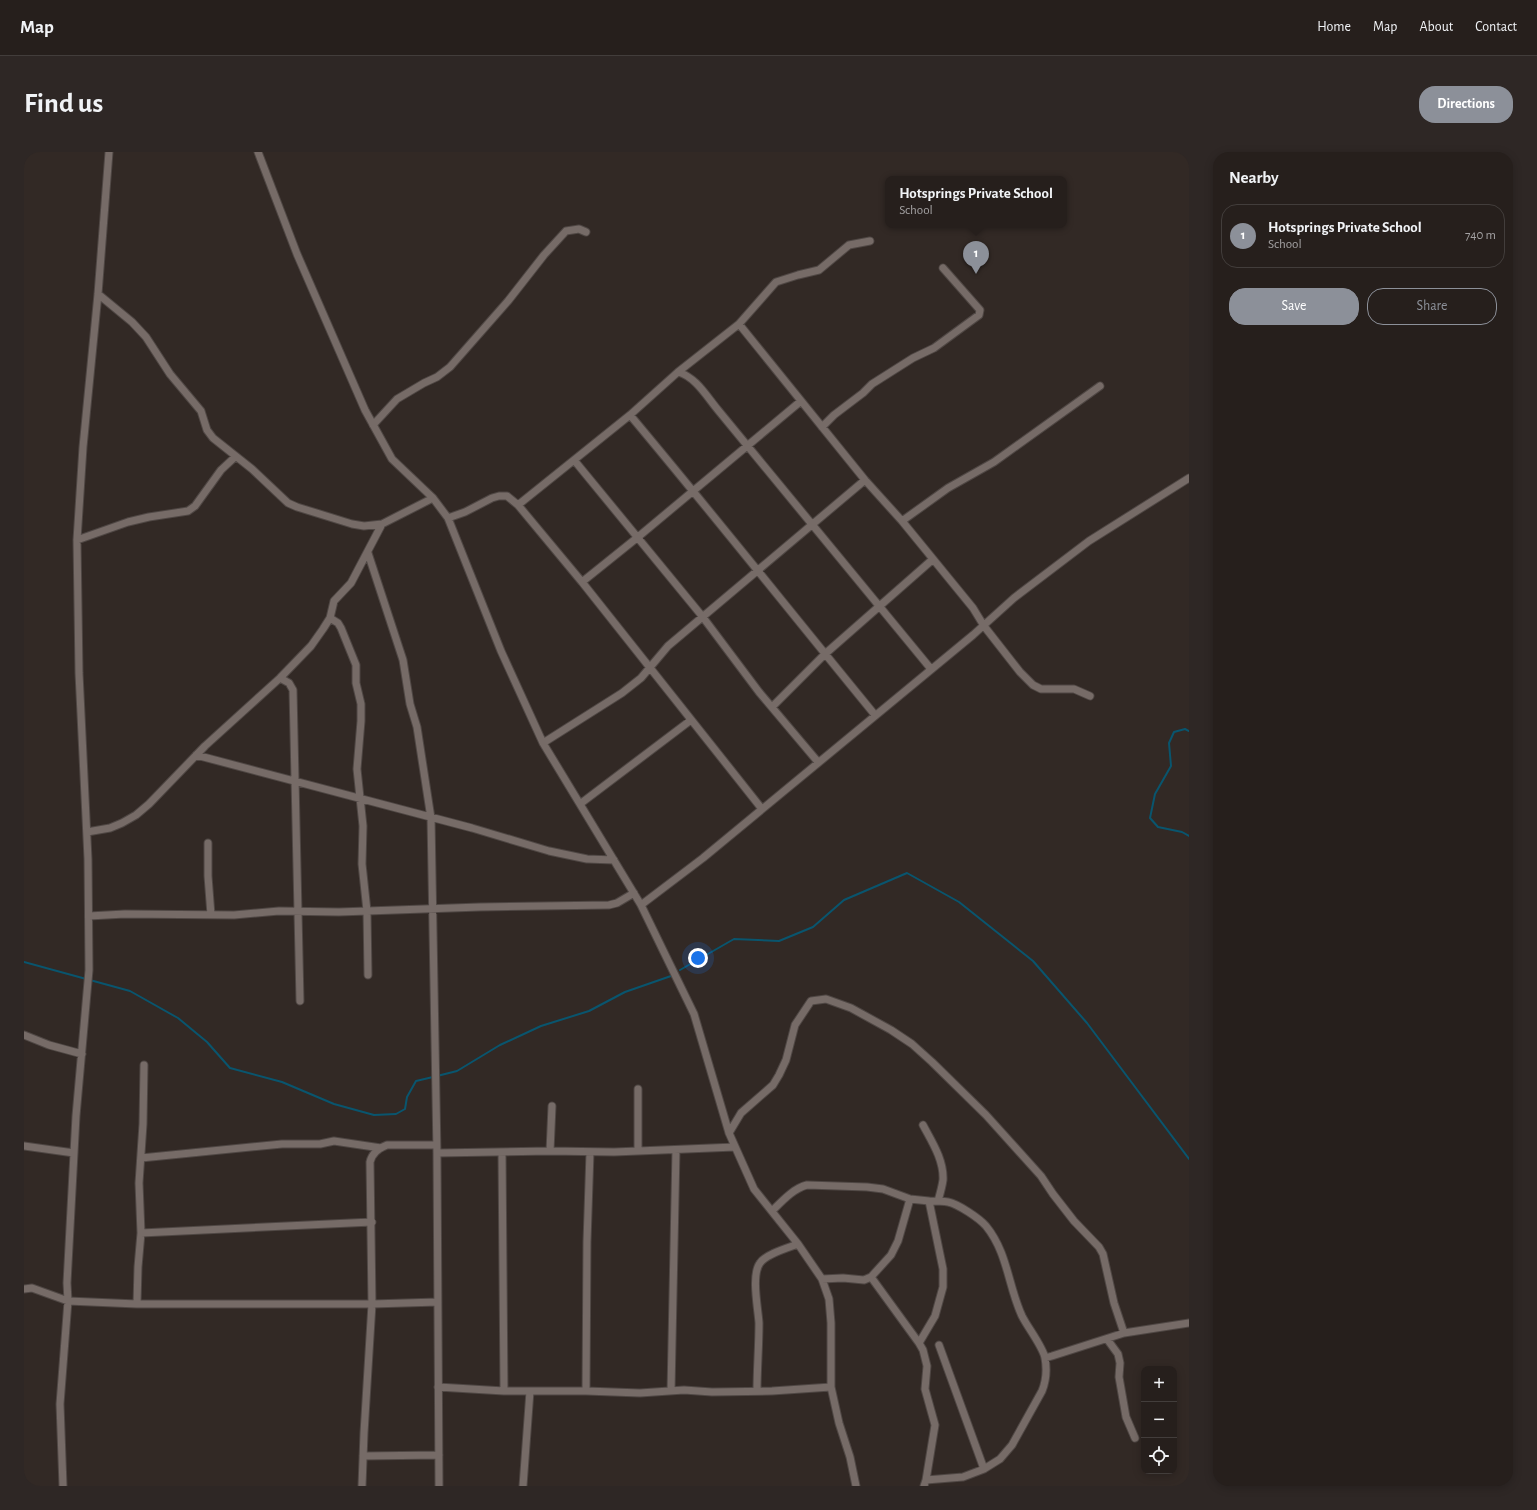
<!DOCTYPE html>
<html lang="en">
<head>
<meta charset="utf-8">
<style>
	body { margin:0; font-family:"Alegreya Sans",sans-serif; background:#2e2725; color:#f1f3f6 }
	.controls { position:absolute; right:12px; bottom:12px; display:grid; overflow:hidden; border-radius:8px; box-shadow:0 2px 10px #0003 }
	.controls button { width:36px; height:36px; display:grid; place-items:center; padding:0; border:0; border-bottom:1px solid #423d3b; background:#261f1c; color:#f1f3f6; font:20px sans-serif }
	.you { position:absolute; left:674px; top:806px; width:14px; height:14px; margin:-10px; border:3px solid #fff; border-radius:50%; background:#1a73e8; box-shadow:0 0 0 6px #1a73e833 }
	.badge { display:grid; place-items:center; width:26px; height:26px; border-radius:50%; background:#8c9099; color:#fff; font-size:13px; font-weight:700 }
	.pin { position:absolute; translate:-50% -33px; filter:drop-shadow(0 1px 2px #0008) }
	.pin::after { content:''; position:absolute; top:21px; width:14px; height:12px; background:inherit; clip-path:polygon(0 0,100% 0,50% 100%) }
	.popup { position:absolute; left:861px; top:24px; width:182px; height:52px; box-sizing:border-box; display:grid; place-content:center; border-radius:8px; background:#261f1c; filter:drop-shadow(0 1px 3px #0005); font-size:13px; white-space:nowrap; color:#a4a2a3 }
	.popup b { font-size:15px; color:#f1f3f6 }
	.popup::after { content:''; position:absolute; left:50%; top:100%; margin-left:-8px; border:8px solid transparent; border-top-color:#261f1c }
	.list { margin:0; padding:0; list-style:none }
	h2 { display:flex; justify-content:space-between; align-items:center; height:52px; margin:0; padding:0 16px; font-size:17px }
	h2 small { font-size:13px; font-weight:400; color:#a4a2a3 }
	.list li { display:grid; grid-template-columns:26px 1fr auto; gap:12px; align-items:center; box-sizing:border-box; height:64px; margin:0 8px 8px; padding:0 8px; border:1px solid #423d3b; border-radius:16px }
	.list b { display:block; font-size:15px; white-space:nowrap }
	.list p { margin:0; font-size:13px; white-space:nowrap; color:#a4a2a3 }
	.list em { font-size:13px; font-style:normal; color:#a4a2a3 }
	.actions { display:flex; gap:8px; padding:12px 16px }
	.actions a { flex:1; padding:9px 0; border:1px solid #8c9099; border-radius:16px; text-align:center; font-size:14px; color:#8c9099 }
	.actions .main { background:#8c9099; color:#fff }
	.icon { flex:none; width:22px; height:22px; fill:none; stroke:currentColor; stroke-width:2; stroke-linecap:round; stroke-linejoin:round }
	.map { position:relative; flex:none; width:1165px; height:1334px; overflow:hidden; border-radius:16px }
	header { display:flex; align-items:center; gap:24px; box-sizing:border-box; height:56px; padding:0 20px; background:#261f1c; border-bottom:1px solid #423d3b }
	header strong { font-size:19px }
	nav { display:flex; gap:22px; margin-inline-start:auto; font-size:14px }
	.intro { display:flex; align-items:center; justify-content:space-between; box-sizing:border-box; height:96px; padding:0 24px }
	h1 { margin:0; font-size:28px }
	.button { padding:10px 18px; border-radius:16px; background:#8c9099; color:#fff; font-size:14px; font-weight:700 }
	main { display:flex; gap:24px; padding:0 24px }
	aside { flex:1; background:#261f1c; border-radius:16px; box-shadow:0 2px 10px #0003 }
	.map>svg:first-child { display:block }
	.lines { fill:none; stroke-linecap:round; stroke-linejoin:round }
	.stream { stroke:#09556e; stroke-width:2 }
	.minor-casing { stroke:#4f4744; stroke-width:9 }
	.minor { stroke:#766b67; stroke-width:7 }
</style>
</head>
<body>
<header>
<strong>Map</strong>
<nav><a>Home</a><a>Map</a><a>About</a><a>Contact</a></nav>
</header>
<div class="intro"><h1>Find us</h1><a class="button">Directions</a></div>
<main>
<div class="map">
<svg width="1165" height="1334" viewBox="0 0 1165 1334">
	<rect width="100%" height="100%" fill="#322925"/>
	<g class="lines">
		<path class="stream" d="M1165,579l-4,-2 -11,3 -5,11 2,23 -16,28 -5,24 8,9 24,5 7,4
			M0,810l106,29 48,27 29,24 23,26 52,14 52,22 40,11 22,-1 9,-5 2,-12 9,-16 17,-4
			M656,818l54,-31 45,2 34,-14 31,-27 63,-27 52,29 74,59 54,62 102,136
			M413,924l20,-5 43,-26 41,-19 48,-15 36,-19 46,-16"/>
		<g class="minor-casing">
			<path id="minor" d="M234,0l39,102 68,156 27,49 41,39 15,20 53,133 42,92 98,162 53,109 35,119 25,56 44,55 24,35 7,20 2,24v64l8,36 11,34 6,29
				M74,142l34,28 14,15 24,37 31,37 6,19 6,8 39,31 36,34 9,4 55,17 12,2 18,-2
				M715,172l37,-42 22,-7 21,-5 30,-25 21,-4
				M654,220c18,5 29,25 40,38l213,259
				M606,263c83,99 163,200 245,300
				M349,273l24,-26 27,-16 13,-6 13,-10 58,-66 36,-46 22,-24 13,-2 7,3
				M798,275l12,-12 29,-22 9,-9 41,-26 21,-10 45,-33 1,-5 -37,-42
				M550,308l128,156 57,76 59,70
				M494,353l64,77 180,227
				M424,366l17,-6 27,-14 7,-2h8l11,9 112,-90 48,-43 61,-48 126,156 37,41 71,87 11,18 36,46 13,13 8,4h33l16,7
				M878,369l46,-33 46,-26 106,-76
				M53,388l51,-18 21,-5 39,-6 7,-5 26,-36 14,-13
				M344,401l35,107 7,44 7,23 14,91 6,335
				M558,430l56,-45 163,-136
				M306,466l8,5 3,5 15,37v18l5,21v17l-4,48 6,57 -1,38 5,47 1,64
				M256,526l9,5 4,7 7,311
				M748,555l53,-53 107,-94
				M519,591l79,-50 19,-15 27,-32 197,-166
				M172,603l276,73 77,23 38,8 27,1
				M556,652l111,-84
				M63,680l23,-4 12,-5 14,-8 13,-11 56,-58 75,-68 31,-32 12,-17 7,-11 4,-17 17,-18 31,-59 51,-26
				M184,691v33l3,39
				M617,753l62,-47 270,-223 41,-37 75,-57 100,-63
				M65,764l36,-2 109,1 45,-4 60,1 141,-5 129,-2 8,-2 17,-10
				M0,883l25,10 33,9
				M614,937v62
				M899,973c9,17 21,35 20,55 -1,7 -3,14 -5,21
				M705,981l12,-20 32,-28 6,-10 7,-15 9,-35 16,-24 15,-2 25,9 40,22 21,14 20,18 54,53 55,61 12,18 21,27 25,26 4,7 11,49 10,30 65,-10
				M0,994l50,7
				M526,999l2,-45
				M478,1000l2,239
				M117,1006l141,-14h38l14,-3 47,7
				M748,1059c10,-10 22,-23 35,-26l60,2 16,2 27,10 19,2 14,68v18l-8,29 -16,27 4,7 4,16 -2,23 10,36 -9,55 -2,6
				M117,1081l231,-11
				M847,1125l48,66
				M798,1127l21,-1 21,2 7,-3 20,-22 7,-14 12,-42
				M0,1137l8,-1 36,13 69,3h235l66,-2
				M113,1152l1,-37 3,-34 -2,-50 4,-59 1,-59
				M1083,1187l11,15 2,9 -1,14 7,40 9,21
				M915,1193l45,124
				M1021,1206l7,-2 72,-23
				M414,1235l66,4h82l54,2 44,-3 28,2 60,-1 59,-4
				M562,1239l1,-149 3,-90
				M647,1239l5,-241
				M733,1239c0,-22 2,-45 2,-68 -1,-15 -8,-48 1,-60 6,-9 27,-15 38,-19
				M339,1304l76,-1
				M902,1328l37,-3 21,-8 16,-10 12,-14 30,-54c4,-10 5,-22 3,-33 -2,-11 -17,-30 -23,-42 -14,-30 -14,-63 -36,-90 -7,-8 -28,-22 -38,-24 -6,-1 -13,-1 -19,-1
				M39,1334l-3,-82 8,-103 -1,-18 9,-167 13,-146 -1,-111 -9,-186 -2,-133 6,-93 15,-153 11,-142
				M338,1334l2,-53 8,-129 -2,-142c2,-9 9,-14 17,-17h49
				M415,1334l-2,-333 113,-2 64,1 121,-5
				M499,1334l7,-95"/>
		</g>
		<use href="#minor" class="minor"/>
	</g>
</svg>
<div class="controls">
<button>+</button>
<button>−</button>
<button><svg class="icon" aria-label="locate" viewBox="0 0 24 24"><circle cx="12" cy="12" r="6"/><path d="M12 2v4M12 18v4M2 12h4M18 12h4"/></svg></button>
</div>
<div class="you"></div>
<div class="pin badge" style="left:952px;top:122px">1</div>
<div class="popup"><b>Hotsprings Private School</b>School</div>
</div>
<aside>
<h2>Nearby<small></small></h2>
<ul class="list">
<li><span class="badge">1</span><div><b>Hotsprings Private School</b><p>School</p></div><em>740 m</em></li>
</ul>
<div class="actions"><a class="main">Save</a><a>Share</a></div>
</aside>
</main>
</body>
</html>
